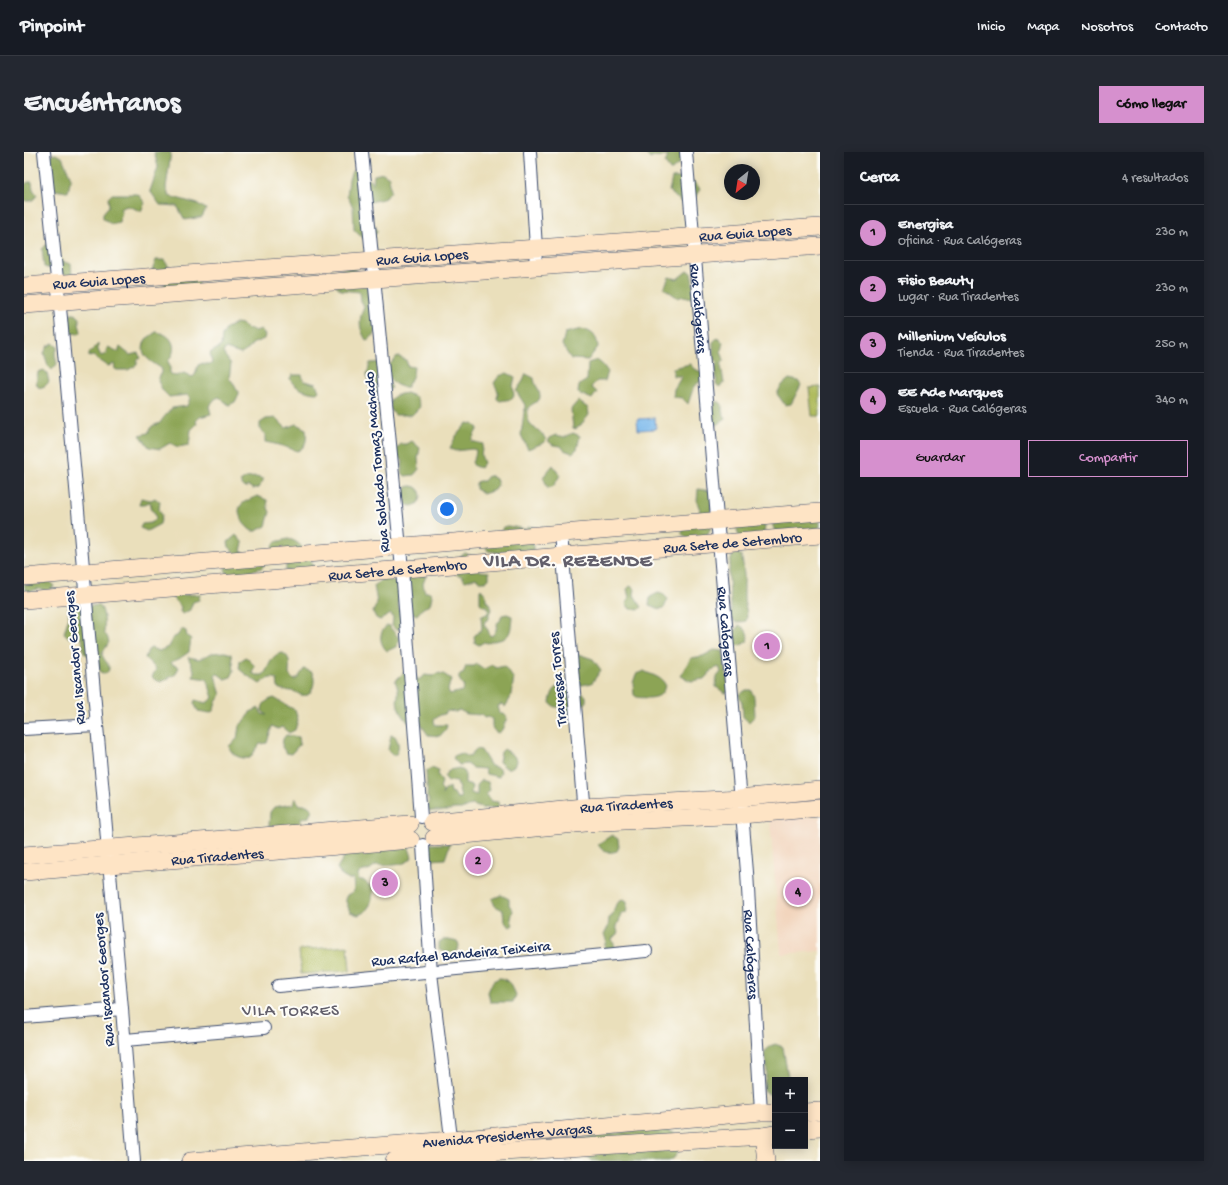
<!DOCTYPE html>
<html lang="es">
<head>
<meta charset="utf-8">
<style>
	body { margin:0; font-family:"Gochi Hand",sans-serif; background:#242831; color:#f1f3f6 }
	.controls { position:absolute; right:12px; bottom:12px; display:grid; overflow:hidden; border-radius:0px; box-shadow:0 2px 10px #0003 }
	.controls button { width:36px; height:36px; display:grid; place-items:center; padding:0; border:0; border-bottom:1px solid #363941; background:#171b24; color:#f1f3f6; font:20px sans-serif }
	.compass { position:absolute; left:700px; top:12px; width:36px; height:36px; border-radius:50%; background:#171b24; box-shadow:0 2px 10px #0003; rotate:210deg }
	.you { position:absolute; left:423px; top:357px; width:14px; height:14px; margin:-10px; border:3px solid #fff; border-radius:50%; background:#1a73e8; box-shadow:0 0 0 6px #1a73e833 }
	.badge { display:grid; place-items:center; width:26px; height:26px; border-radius:50%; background:#d690ce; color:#111; font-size:13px; font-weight:700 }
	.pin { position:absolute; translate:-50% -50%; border:2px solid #fff; box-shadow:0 1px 4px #0006 }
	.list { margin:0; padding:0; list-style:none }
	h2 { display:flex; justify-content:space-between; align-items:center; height:52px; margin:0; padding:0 16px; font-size:17px }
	h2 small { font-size:13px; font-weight:400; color:#9ea1a6 }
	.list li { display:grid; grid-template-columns:26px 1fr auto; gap:12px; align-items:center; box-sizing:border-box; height:56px; padding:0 16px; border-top:1px solid #363941 }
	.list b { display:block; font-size:15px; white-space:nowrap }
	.list p { margin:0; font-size:13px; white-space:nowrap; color:#9ea1a6 }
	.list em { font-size:13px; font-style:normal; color:#9ea1a6 }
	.actions { display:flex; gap:8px; padding:12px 16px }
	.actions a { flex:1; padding:9px 0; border:1px solid #d690ce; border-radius:0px; text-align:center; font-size:14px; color:#d690ce }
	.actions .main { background:#d690ce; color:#111 }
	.map { position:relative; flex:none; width:796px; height:1009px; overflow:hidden; border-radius:0px }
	header { display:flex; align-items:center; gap:24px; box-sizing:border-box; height:56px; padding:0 20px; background:#171b24; border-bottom:1px solid #363941 }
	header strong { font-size:19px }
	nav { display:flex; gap:22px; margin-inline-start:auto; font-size:14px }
	.intro { display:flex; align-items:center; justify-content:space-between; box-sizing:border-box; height:96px; padding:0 24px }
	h1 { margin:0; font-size:28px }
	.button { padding:10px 18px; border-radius:0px; background:#d690ce; color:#111; font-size:14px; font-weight:700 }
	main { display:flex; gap:24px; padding:0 24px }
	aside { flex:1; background:#171b24; border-radius:0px; box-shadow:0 2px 10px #0003 }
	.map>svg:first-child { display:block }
	.built { fill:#f2d5bd }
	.green { fill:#b0bc5e; stroke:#66765e }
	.forest { fill:#8ca455; stroke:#546a5a }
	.water { fill:#78b7eb; stroke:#4a73a4 }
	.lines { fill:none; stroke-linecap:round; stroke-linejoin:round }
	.street-casing { stroke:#3a496c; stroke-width:14 }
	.secondary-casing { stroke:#3a496c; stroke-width:18 }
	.street { stroke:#fff; stroke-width:12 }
	.secondary { stroke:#fee4c5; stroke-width:17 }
	.labels { text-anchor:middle; stroke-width:4; stroke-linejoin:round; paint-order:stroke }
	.street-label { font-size:15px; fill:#1b2f5e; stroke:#fdfcf7 }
	.quarter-label { font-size:17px; letter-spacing:1px; fill:#625f6b; stroke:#fdfcf7 }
	.district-label { font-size:19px; font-weight:bold; letter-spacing:1px; fill:#625f6b; stroke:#fdfcf7 }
</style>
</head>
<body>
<header>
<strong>Pinpoint</strong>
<nav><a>Inicio</a><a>Mapa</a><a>Nosotros</a><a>Contacto</a></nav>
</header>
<div class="intro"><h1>Encuéntranos</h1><a class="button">Cómo llegar</a></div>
<main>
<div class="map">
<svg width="796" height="1009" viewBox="0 0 796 1009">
	<rect width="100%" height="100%" fill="#fdfcf7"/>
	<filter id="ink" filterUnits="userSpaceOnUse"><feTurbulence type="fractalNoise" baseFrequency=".025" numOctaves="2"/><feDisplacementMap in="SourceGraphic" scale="8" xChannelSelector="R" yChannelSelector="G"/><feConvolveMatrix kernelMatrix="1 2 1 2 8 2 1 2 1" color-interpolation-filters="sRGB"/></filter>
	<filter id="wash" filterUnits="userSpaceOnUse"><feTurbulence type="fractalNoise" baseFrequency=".012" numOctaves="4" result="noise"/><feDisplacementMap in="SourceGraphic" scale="16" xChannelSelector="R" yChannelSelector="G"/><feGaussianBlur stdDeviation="0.9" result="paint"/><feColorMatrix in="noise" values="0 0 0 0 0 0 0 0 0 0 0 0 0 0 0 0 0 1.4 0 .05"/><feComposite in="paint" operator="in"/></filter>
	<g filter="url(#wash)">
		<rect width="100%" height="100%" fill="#eadfbb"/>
		<path class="built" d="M796,664v135l-39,3 -11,-134z"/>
		<path class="green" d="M796,235v29h-8l-3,-28z
			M324,794l2,25 -49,3 -2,-24z"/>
		<path class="forest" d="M130,0h17l-5,36 3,8 29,8 8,5 -4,8 -17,3 -8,-14 -17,-1 -10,-14 8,-24z
			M624,0h34l1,8 -11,10h-2l-5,-7 3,-7 -14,1 -4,2 -3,-3z
			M31,2l7,3 9,21 -3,14 -15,-2 -7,-33z
			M333,18l16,13 1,-8 9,-2 6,4 2,14 -5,7 -19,5 -1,12 12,16 -6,7 -8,1 -10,-9 -1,-23 -6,-11 2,-17 3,-8z
			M648,26c11,-1 23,2 28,11l-6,10 -13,3 -12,-11z
			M4,30h4l1,7 4,6c-3,5 -7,8 -13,5v-15z
			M88,42h26l7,9 -4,8 -14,-5 -7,3 2,3 -3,10 -8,2 -8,-6v-5l6,-7 -1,-8z
			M24,91l16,19 7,2 1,11 -8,3 -10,-8 -10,-3 -2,-18z
			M132,108h8l5,7 30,12v10l-35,-2 1,-6 -13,-10z
			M321,116h9l6,5 2,8 12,13 4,34 -8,11 -4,1c-8,-13 -7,-21 -2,-34l-3,-5 -1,-9 -19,-2 -11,-10 -1,-4z
			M663,119l4,1 4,23 -3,3 -9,-2 -5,2 -14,-10 5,-11 8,2z
			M47,162h4l5,4 -1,6 2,8 -2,2 -8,-1 -4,-11z
			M212,171l6,1 6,6 3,-1 4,2 6,-2 4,6 -1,4 -12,5 -3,5 -8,5 -16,-5 -2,4 8,11 -2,15 3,2 7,13 -4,8 -6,3 -10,-8 -4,2 -6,7 2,8 -11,3 -4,4 1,3 -6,6 -2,15 -11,2 -8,-4 -10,6 -11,-2 -9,-12 8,-2 4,-7 8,-3c4,-7 8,-10 12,-15l15,-2 3,-8 -3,-3 -18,2 -6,-6 -5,-10 4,-12c-11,-8 -25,-13 -16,-30l10,-7c17,2 23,17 12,29l2,5v8l6,2 8,-3 8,4 3,-2 3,-10 5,-2 1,1h8l-2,-11 11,-7 1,-11 5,-7z
			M558,177c11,3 15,7 16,18l-10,13 -17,-1 -9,-14 3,-12z
			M693,186l6,4 -2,9 3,9 -3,5 3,18 -5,4 -3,-3c2,-9 -3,-11 1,-22l-4,-5v-15z
			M29,191l5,4 -3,8 2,9 -5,6 -4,-4 -4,-13 4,-7z
			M74,192v6l3,6 7,-3 -2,-2 2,-4 11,5v-4l1,-1 10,8 8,-2 3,5 -4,2v5l-9,5h-11l-2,-1 -1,-5 -6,2 -15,-10 -4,1v-4z
			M373,204l9,4 2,6 6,1 -1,8 -6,12c-11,1 -23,-9 -18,-21 1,-3 6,-6 8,-10z
			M573,208l6,5 5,7 -3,9h-8l-6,6 6,5 -5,7 -14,-6 1,-8 8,-5 1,-17z
			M358,210l6,19 4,7c-7,5 -18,7 -23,-1l-2,-13 3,-11z
			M666,212l4,5 8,3 -1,9 -7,5 -6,18 -6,-6 -9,-1 1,-8 8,-13h-9v-8z
			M20,218l3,3 2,9 -4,4 -6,2 -3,-5 2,-11z
			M483,221l8,4 -2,9 1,10 -2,3 -12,2 -3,-2 1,-8 -4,-8 5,-7z
			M502,222l8,4c0,7 9,16 5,22 -3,3 -8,4 -11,8 -1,27 8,13 18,32l-3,3 -15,6 -7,-14 4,-30 -9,-14 7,-10z
			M268,223h10l2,6 12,3 3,7 -2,2c-9,0 -23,-5 -27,-14z
			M765,227l9,2 3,4 -10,19 -6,1 -8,-11 4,-8z
			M382,241l10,4 4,10 -8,8h-17l-5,-6 1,-10 5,-4z
			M554,249l10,7 1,7 -10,12 -4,2 -2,-1 -2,-19z
			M694,249l4,3v8l4,6 -10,7 -3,-2 -2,-12 3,-8z
			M252,266l10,10 10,-4 10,5c1,9 1,19 -9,22 -11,-4 -20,-7 -32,-9v-8l-5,-4v-7l6,-4z
			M443,271l6,1 5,4 -7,13 12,3 -2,11 3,8 -4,5 -6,-2 -2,-4 3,-5 1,-7 -4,-1 -17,2 -5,-3 6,-12z
			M549,281l7,3 -3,13 -5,4 -8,-3 -3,-4 -8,-1 -5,-4 2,-3 6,-3 9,2z
			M388,289l8,7 -2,10 1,11 -5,6 -9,1 -4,-4 2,-11 -6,-6 -1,-6 5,-5h6z
			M529,313l7,10 -6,11 -6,2 -5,-11z
			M464,324h3l5,3 2,6 -3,5 -12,4 -7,-5v-6l2,-2h6z
			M232,325l7,2v2l-5,7 -5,1 -5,-3 -3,2 -5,-6 6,-4z
			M377 344a10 10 0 1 1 20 0a10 10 0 1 1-20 0Z
			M674,337l13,2v36l-6,13h-15l-9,-7 19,-23 -3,-8z
			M233,344l10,4 1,8 2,4 -4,14 -10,5h-4c-8,-5 -18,-19 -10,-27 3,-3 11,-6 15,-8z
			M117,346l10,2 4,-2 5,4 -1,7 3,6 -2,9 -13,7 -7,-3 2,-4 9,-1 5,-4 -1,-6 -5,-4 1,-6 -2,-1 -5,3h-5z
			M796,362v14l-45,3 -3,-7z
			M732,371l9,2 -1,9 -25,3 -2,-8 -4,-2 18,-3 4,2z
			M484,374l18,3 2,-3 5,1v25l-13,4 -8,-7 -10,4 -14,-2 -2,-4 14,-14 3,-6z
			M212,383l7,8 -2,8 23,13 -2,4 -8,2 -3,3 -19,7 -5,-5 -2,-7 8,-12 -1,-6 -3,-3 -1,-5z
			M264,387c13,1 27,22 26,34l-28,-2v-8l-14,-15 3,-6z
			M441,401l7,3 8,15 9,1v7l-4,3h-4l-5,-4 -11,3 -3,-5 -7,-2 5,-17z
			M713,401l4,2c4,14 3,26 3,41 0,9 5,17 2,25l-9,2 -7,-5c0,-3 1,-6 1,-9 0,-19 -6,-37 2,-55z
			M390,420l12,4 -3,8 2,8h5l2,4 -2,9 -7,3 -6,7 -8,-3 -1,-34z
			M359,426l15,5 3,6 -3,12 4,27 -6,2 -4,-4 1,-8 -2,-4 -11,6 -4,-2 -3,-6 4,-9 -3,-17z
			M24,429l4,2 2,4 -6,4 -10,-2 -10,3 -3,-2 -1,-7z
			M606,434l5,3 -1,6 8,12 -3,3 -9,-1 -4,-5 3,-6 -2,-9z
			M457,437l5,6v6l4,2 2,7 -3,3v6l-4,2 -1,4 4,5 2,6 3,-1 3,-5 1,-7 3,-2 2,-6 5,-1 5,2c-1,16 -1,23 -19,25 -4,1 -4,3 -9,1l-5,3 -4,-2 -1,-7 8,-7 -1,-13 6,-2 2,-4 -2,-4h-4l-3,-3v-13z
			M634,441l5,1 5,5 -4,9 -4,1 -11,-4 1,-8z
			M176,442l-1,6 -6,2 -3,8 -8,4 -2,-3 1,-4 -10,-11z
			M54,450l4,5 16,-2c7,3 7,21 6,28l3,3 2,6 -7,12c2,8 12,12 4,20l-6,-2 -2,-13c-19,-8 -13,-2 -16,-21l-7,-2 -6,2 -5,-5 5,-17 -1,-8 4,-5z
			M364,473l12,14 -4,8 -9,4c-8,-8 -9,-19 1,-26z
			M715,473c8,4 10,9 8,17l-8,4 -7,-4v-7z
			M158,477l4,2 1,5 4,3 -2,13 -10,7 -8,3 1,2 7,3 -3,7 -15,8 -6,-2 -3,-3 4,-8 -11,-11 3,-8 3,-2 8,3 9,-4 5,-10 4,-1z
			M690,498l9,1 6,41 -4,1 -9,-6v-9l5,-6 -2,-5 -7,3 -8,9 -13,2 -11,-5 11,-18 12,-2z
			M201,500l7,2 2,17 -3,6 -6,2 -7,-5 -3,1 6,20 -5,7 -2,8 -4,3 -12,-2 -4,-8 1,-3 11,3 7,-5 -6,-19 -14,-2 1,-7 -6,-13 11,2 13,-6z
			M259,501c9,5 6,14 6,22l5,5 4,-2 6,-9 8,3c4,8 2,17 -4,23 -10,2 -10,-4 -17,-4 -5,-1 -7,0 -13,-3l-1,-9c-7,-3 -12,1 -17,5 -2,-1 -19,-13 -21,-15l1,-8 6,-4 9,9 -3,7 4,2h7c7,-7 7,-22 20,-22z
			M554,502l15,5 8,11 -9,13 -15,3v4l9,6v7l-8,4 -7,7 -7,-2 -3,-5h-6l-5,-4c1,-13 7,-18 19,-22l5,-24z
			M453,512l7,5 8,-4 4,3 8,-2 10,13 -4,20 -5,8 -3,-3 -4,2 2,8h4l3,4 -5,12 -4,3c-7,-3 -6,-7 -6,-14l-4,-2 -4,1 -3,-3 -14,-1 -8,-4 -3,2 -9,-1 -2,3 -5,1 -6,5 1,5h12l-1,4 -6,7 -12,-1 -9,-14 -8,4c-4,-3 -12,-14 -13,-19 -3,-10 4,-10 -3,-25l9,-9 12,5 2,3 7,-5 8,1c7,-6 12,-1 18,3l-3,11 2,4 12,-3 2,-4 -5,-8v-4l4,-1 3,-8h8z
			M620,519c7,4 16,5 21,13 -1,11 -7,14 -18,14 -5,-1 -9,1 -13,-3l-1,-12 3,-9z
			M722,538h5l3,7 1,19 -6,6 -6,-5 -1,-14 -3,-8z
			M250,546l21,12 3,10 -3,10 -6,3 -7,-6 -4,2 -6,-3 -5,17 -7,1 -10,14c-9,1 -19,-2 -21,-12l8,-7 2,-13 9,-9 2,-5 9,-4 3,6 5,1 -5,-4c0,-8 5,-11 12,-13z
			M262,583l13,2 1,7 -9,10 -5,-1 -4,-6 1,-8z
			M367,583l4,1c4,6 5,14 0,19h-3l-4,-5z
			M452,597l5,1 10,16 7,2 3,3 -2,6 -13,-3 -1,-5 -12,-1 -6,-4 -8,1 -6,-7 2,-3 6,-2 8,4z
			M480,597l10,7 2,4c0,6 -5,9 -10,8l-7,-6 2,-10z
			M408,616l7,3 -1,4 4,7 -2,6 3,3 -1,4 3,-5 4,-3 1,5 4,1 3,5h4l-4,-16 -9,-1 -4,-5 5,-6 10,-2 6,4v12l7,2 -1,7 6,2v-10l4,-5 7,2 2,8 -4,5 5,6 7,1 1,6h-17l-10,-3 -11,4h-9l-4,2h-18l-2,-2 1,-9 -2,-3c1,-9 -1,-17 -1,-26z
			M271,646l5,7h7l5,4 -3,8 -8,1v7l-27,2 -5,-2 1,-13 4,-5 19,-3z
			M588,683l6,4 1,8 -2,4c-9,3 -15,1 -19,-7z
			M403,692h23l-5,15 -14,1 -3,-5z
			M384,693l4,12c-4,9 -26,9 -36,8l-7,5 -9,2 -2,3 1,5h4l11,9 -4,16 -5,7 -7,3 -8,-3 -5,-13 2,-4 7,-4 -1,-13 -4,2 -7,-4 -5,-8 7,-11 -2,-4z
			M477,743l8,4v6l4,5 -2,9 2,6 -3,2 -6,-5 -1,-12 -8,-4 -3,-7z
			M599,747l4,2v8l-1,4 -5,1 -2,8 -3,3 2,8 -6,6 3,8 -3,4 -8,-2 2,-10 -2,-4 4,-8 1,-9 3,-2 4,-12z
			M420,787l14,3 1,4 -2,6 -10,1 -8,-3v-8z
			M475,826c9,0 14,9 17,17l-3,7h-23l-2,-10 5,-11z
			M751,892l8,3 5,30 -1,3h-12v19l-11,-9c-1,-8 3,-15 3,-22 0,-14 -10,-14 8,-24z
			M636,974l17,9 4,13 -7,10 -5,3h-77l-4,-4 -8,-2 -61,-12 25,-7 20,5z"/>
		<path class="water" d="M631,266l1,11 -18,1 -1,-11z"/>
	</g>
	<g filter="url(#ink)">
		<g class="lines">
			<g class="street-casing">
				<g id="street">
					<path d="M20,0l17,166 61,691 12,152"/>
					<path d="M338,0l40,417 19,248"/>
					<path d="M506,0l6,96 -1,19"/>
					<path id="s1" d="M662,0l61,720 14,240"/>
					<path d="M537,381l23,281"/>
					<path d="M0,577l72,-4"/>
					<path d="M399,693l8,128 21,173"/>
					<path d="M254,834l368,-35"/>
					<path d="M0,865l98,-8"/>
					<path d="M101,888l139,-12"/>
				</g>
			</g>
			<g class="secondary-casing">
				<g id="secondary">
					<path id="s2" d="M0,134l796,-59"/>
					<path d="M0,153l796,-59"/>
					<path d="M0,425l796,-65"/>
					<path id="s3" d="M0,448l796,-65"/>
					<path id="s4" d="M408,670l151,-15 157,-9 80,-8"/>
					<path d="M410,686l151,-15 157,-8 78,-7"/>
					<path d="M0,703l386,-31"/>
					<path id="s5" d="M0,720l387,-32"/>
					<path d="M781,960l15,-1"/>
					<path d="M781,977l15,-1"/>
					<path d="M739,984l3,25"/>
					<path id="s6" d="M166,1009l261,-21 310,-28h14"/>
					<path d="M370,1009l60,-6 309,-19 12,-2"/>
				</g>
			</g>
			<use href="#street" class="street"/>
			<use href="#secondary" class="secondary"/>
		</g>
	</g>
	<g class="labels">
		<g class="street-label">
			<text dy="5" stroke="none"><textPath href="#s2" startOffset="723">Rua Guia Lopes</textPath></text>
			<text dy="5" stroke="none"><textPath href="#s2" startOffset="399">Rua Guia Lopes</textPath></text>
			<text dy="5" stroke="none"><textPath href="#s2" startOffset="75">Rua Guia Lopes</textPath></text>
			<text dy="5" stroke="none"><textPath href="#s1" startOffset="157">Rua Calógeras</textPath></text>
			<text transform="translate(352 310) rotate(-95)" y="5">Rua Soldado Tomaz Machado</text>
			<text dy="5" stroke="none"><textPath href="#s3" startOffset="711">Rua Sete de Setembro</textPath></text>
			<text dy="5" stroke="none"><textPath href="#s3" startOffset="375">Rua Sete de Setembro</textPath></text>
			<text dy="5" stroke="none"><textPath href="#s1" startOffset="481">Rua Calógeras</textPath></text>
			<text transform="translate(50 506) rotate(-95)" y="5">Rua Iscandor Georges</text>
			<text transform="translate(533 527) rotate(-95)" y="5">Travessa Torres</text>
			<text dy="5" stroke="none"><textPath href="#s4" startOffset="195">Rua Tiradentes</textPath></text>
			<text dy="5" stroke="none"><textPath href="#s5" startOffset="194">Rua Tiradentes</textPath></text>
			<text transform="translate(437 801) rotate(-5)" y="5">Rua Rafael Bandeira Teixeira</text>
			<text dy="5" stroke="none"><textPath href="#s1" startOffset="805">Rua Calógeras</textPath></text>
			<text transform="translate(79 828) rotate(-95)" y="5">Rua Iscandor Georges</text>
			<text dy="5" stroke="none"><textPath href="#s6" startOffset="318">Avenida Presidente Vargas</textPath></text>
		</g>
		<g class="quarter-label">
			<text x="267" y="863">VILA TORRES</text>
		</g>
		<g class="district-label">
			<text x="544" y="414">VILA DR. REZENDE</text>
		</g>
	</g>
</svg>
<div class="controls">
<button>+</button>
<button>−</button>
</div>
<svg class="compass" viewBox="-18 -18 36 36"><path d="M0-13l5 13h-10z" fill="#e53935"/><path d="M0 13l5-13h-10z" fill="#9ea1a6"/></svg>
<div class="you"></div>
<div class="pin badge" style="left:743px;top:494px">1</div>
<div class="pin badge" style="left:454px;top:709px">2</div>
<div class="pin badge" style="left:361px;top:731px">3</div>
<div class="pin badge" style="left:774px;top:740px">4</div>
</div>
<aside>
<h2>Cerca<small>4 resultados</small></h2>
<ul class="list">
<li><span class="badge">1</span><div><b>Energisa</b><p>Oficina · Rua Calógeras</p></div><em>230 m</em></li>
<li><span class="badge">2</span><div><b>Fisio Beauty</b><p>Lugar · Rua Tiradentes</p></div><em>230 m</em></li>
<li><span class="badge">3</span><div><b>Millenium Veículos</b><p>Tienda · Rua Tiradentes</p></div><em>250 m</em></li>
<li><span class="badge">4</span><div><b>EE Ade Marques</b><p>Escuela · Rua Calógeras</p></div><em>340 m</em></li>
</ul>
<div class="actions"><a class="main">Guardar</a><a>Compartir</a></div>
</aside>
</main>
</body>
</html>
